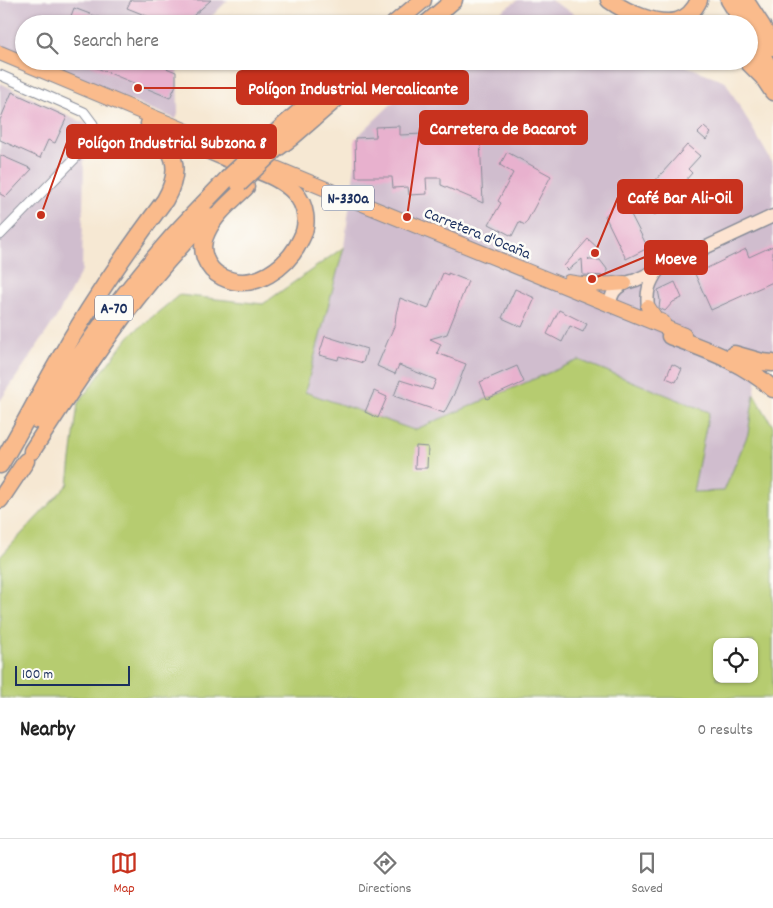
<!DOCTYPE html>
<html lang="en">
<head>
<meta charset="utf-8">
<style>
	body { margin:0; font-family:Dekko,sans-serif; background:#f6f6f6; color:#222 }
	.controls { position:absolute; right:15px; bottom:15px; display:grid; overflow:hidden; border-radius:10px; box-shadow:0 1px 4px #0004 }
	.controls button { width:45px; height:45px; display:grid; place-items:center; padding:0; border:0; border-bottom:1px solid #e0e0e0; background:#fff; color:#222; font:25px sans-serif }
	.scale { position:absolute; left:15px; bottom:12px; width:115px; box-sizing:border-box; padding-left:5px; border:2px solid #1b2f5e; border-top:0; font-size:14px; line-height:18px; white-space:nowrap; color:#1b2f5e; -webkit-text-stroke:4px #fdfcf7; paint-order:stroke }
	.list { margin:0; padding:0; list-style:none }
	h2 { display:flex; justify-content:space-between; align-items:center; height:65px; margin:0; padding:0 20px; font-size:21px }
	h2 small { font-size:16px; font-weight:400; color:#767676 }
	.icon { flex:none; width:28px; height:28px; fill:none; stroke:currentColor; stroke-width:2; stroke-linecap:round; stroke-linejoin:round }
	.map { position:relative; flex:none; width:773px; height:698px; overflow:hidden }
	.search { position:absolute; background:#fff; box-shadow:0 1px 4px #0004; left:15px; right:15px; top:15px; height:55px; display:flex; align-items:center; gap:12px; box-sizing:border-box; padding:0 18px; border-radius:28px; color:#767676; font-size:19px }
	.sheet { height:140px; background:#fff }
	nav { display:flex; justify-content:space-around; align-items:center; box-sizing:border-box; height:70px; border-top:1px solid #e0e0e0; background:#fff; font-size:14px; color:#767676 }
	nav a { display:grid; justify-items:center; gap:2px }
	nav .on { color:#c8321e }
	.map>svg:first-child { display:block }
	.industrial { fill:#d0bdce }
	.green { fill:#b6cc70; stroke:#687e67; fill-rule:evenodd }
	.building { fill:#e8b1ce }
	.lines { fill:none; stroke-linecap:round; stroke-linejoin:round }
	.street-casing { stroke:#888c98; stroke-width:11 }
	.secondary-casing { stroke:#888c98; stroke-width:15 }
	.primary-casing { stroke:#888c98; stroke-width:16 }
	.highway-casing { stroke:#888c98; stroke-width:19 }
	.street { stroke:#fff; stroke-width:9 }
	.secondary { stroke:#fde4d1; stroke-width:12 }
	.primary { stroke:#fabb8c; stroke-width:14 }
	.highway { stroke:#fabb8c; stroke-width:16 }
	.highway-bridge-casing { stroke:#888c98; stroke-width:19; stroke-linecap:butt }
	.highway-bridge { stroke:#fabb8c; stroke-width:16 }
	.labels { text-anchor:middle; stroke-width:5; stroke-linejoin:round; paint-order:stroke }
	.shield { fill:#fdfcf7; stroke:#5f6c8c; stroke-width:1 }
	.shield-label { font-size:15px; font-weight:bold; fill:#1b2f5e }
	.street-label { font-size:16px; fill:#1b2f5e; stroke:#fdfcf7 }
	.leader { fill:none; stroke:#c8321e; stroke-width:2 }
	.callout-dot { fill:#c8321e; stroke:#fdfcf7; stroke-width:2 }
	.callout { fill:#c8321e; stroke:#c8321e; stroke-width:2 }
	.callout-label { font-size:18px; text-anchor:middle; font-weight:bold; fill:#fff }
</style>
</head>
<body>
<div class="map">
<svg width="773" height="698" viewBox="0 0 773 698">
	<rect width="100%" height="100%" fill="#fdfcf7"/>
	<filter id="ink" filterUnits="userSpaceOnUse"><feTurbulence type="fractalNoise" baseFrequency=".02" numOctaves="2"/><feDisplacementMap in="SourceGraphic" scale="10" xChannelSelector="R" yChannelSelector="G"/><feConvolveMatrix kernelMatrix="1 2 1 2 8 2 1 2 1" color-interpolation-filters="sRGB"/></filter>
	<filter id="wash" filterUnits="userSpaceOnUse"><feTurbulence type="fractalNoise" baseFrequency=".0096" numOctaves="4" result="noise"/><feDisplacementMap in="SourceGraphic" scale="20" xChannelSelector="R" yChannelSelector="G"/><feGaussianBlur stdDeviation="1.12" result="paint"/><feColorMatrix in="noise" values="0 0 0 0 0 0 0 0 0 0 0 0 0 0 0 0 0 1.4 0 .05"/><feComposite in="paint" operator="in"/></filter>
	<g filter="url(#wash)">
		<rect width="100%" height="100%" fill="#f6e8d3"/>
		<path class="industrial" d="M0,0h228l-24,24h-180v34l-24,-10z
			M518,0h32l42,24h-110z
			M31,61h146l1,53 -2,5z
			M436,61h237l52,20 48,83v189h-12l-13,81 -24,57 -31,1 -113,-132 -166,70 -110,-38 40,-145 15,-112z
			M0,83l108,51 -24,27 -2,109 -26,48 -56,83z"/>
		<path class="green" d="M344,247l-39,145 109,38 165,-70 130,52 -16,80 31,-1 24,-57 6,-40 19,32v272h-773v-141l68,-73 10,-81 51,-67 50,-41 84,9zM717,642h37v37h-37z"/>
		<g id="blocks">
			<path class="building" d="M131,0h80l-27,24h-17l-40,-16z
				M74,8l40,15v1h-46z
				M80,61h69l27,11v13l-6,13z
				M12,92l55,25 -12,26 -7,-3 -8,18 -40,-18v-20z
				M479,117l4,86 -42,-18v-7h-15l1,16 -18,1 -1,-8 -15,1 -1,-11h-36l-1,-39 21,-1 -1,-10 25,-1v9l24,-1 -1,-9h12l7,-7z
				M704,127l7,6 -5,7 -8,-7z
				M687,145l13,11 -12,13 4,4 -37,42 -17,-15z
				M507,152l44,24 -26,49 -6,-3 -7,14 -23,-12 12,-21 -3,-2 15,-28 -13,-8z
				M0,155l32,14 -26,28 -6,-3z
				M622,197l26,51 -22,11 -21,-43z
				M588,239l11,10 -11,11h12l7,9v7l-24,-1 -1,-16 -14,11 -4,-4z
				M773,246v36l-62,28 -16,-36 51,-25 3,8z
				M443,273l5,2v-2l20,8 -21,53 -17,5 11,5 -4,9 29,11 -10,26 -12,23 -50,-17 6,-16 32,10 4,-10 -37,-15 -4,9 -18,-8 18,-42 1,-10 4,-16 28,11z
				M675,282l7,16 -9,4 -8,9 -6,-3 1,-8 -2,-10z
				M515,289l20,9 -13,29 -20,-9z
				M559,310l28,14 -4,8 -13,-6 -8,16 -15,-8z
				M325,336l42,13 -4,14 -24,-7 -1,4 -19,-5z
				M672,364l10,5 -6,13 -10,-4z
				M517,366l7,16 -37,17 -7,-17z
				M374,391l13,6 -9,21 -13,-6z
				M416,446l12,1 -1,21h-12z"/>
		</g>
	</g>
	<g filter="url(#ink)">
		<use href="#blocks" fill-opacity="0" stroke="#888c98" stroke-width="1"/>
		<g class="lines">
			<g class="street-casing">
				<path id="street" d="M0,75l84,37 9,12 1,9 -5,11 -89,91"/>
			</g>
			<g class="secondary-casing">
				<path id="secondary" d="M610,305c1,-17 11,-21 26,-25l137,-64
					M648,307c-2,-15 1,-24 10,-37"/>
			</g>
			<g class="primary-casing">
				<path id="primary" d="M0,53l326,136 358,146
					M569,282c19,4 37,3 56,1
					M648,307l8,12 7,3"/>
			</g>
			<g class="highway-casing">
				<path id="highway" d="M609,0c17,12 47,26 68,21 10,-3 18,-12 22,-21
					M729,0l15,24
					M745,0l17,26 11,21
					M394,24l29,-24
					M426,24l28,-24
					M749,32l24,42
					M747,61l16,16 10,15
					M166,131c24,12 48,22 72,32 20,8 43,14 57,30 11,12 14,31 6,46 -13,28 -47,54 -79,38 -8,-4 -14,-11 -17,-19 -3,-9 -3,-17 2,-26 8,-18 26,-32 39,-45
					M264,144l20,-19 74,-64
					M276,149l15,-11 89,-77
					M670,336c37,14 73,26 103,53
					M734,354l28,8 11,1
					M37,420c40,-64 85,-126 135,-183 18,-20 37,-39 55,-58
					M32,451c29,-45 58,-90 90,-133 26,-36 56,-70 87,-102
					M0,465c20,-32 37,-67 56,-100 32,-58 69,-112 109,-165 19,-34 8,-50 -16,-76
					M0,500l26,-39"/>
			</g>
			<use href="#street" class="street"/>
			<use href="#secondary" class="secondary"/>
			<use href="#primary" class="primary"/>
			<use href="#highway" class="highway"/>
			<g class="highway-bridge-casing">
				<path id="highway-bridge" d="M227,179l37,-35
					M239,184l37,-35"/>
			</g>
			<use href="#highway-bridge" class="highway-bridge"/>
		</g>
	</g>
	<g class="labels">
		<g class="shield">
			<rect x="322" y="185.5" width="52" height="25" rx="4"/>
			<rect x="95" y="295.5" width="38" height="25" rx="4"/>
		</g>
		<g class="shield-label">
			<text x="348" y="203">N-330a</text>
			<text x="114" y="313">A-70</text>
		</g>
		<g class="street-label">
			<text transform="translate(478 232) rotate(22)" y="6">Carretera d'Ocaña</text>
		</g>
	</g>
	<path class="leader" d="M138 88L237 88M407 217L420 127M41 215L67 142M595 253L618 197M592 279L645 257"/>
	<g class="callout-dot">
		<circle cx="138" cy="88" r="5"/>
		<circle cx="407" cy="217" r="5"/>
		<circle cx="41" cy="215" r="5"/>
		<circle cx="595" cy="253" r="5"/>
		<circle cx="592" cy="279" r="5"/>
	</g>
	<g class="callout">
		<rect x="237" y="71" width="231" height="33" rx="5"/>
		<rect x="420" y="111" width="167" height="33" rx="5"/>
		<rect x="67" y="125" width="209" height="33" rx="5"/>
		<rect x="618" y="180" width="124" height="33" rx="5"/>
		<rect x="645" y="241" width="62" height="33" rx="5"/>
	</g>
	<g class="callout-label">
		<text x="353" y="94">Polígon Industrial Mercalicante</text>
		<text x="503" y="134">Carretera de Bacarot</text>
		<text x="172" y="148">Polígon Industrial Subzona 8</text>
		<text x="680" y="203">Café Bar Ali-Oil</text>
		<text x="676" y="264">Moeve</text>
	</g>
</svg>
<div class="controls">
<button><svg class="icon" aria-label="locate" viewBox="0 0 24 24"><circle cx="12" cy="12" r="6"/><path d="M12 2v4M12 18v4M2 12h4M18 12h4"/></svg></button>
</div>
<div class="scale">100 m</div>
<div class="search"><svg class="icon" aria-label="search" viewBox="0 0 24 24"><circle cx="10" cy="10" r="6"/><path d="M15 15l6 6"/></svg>Search here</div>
</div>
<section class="sheet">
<h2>Nearby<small>0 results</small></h2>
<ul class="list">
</ul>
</section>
<nav>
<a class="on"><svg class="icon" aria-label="map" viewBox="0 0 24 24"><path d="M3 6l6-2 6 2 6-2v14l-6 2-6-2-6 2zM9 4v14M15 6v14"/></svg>Map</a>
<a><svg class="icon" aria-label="directions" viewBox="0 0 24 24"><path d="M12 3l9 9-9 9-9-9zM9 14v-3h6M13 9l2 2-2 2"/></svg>Directions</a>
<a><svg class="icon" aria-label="saved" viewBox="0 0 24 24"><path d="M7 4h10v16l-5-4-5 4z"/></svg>Saved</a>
</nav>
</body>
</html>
